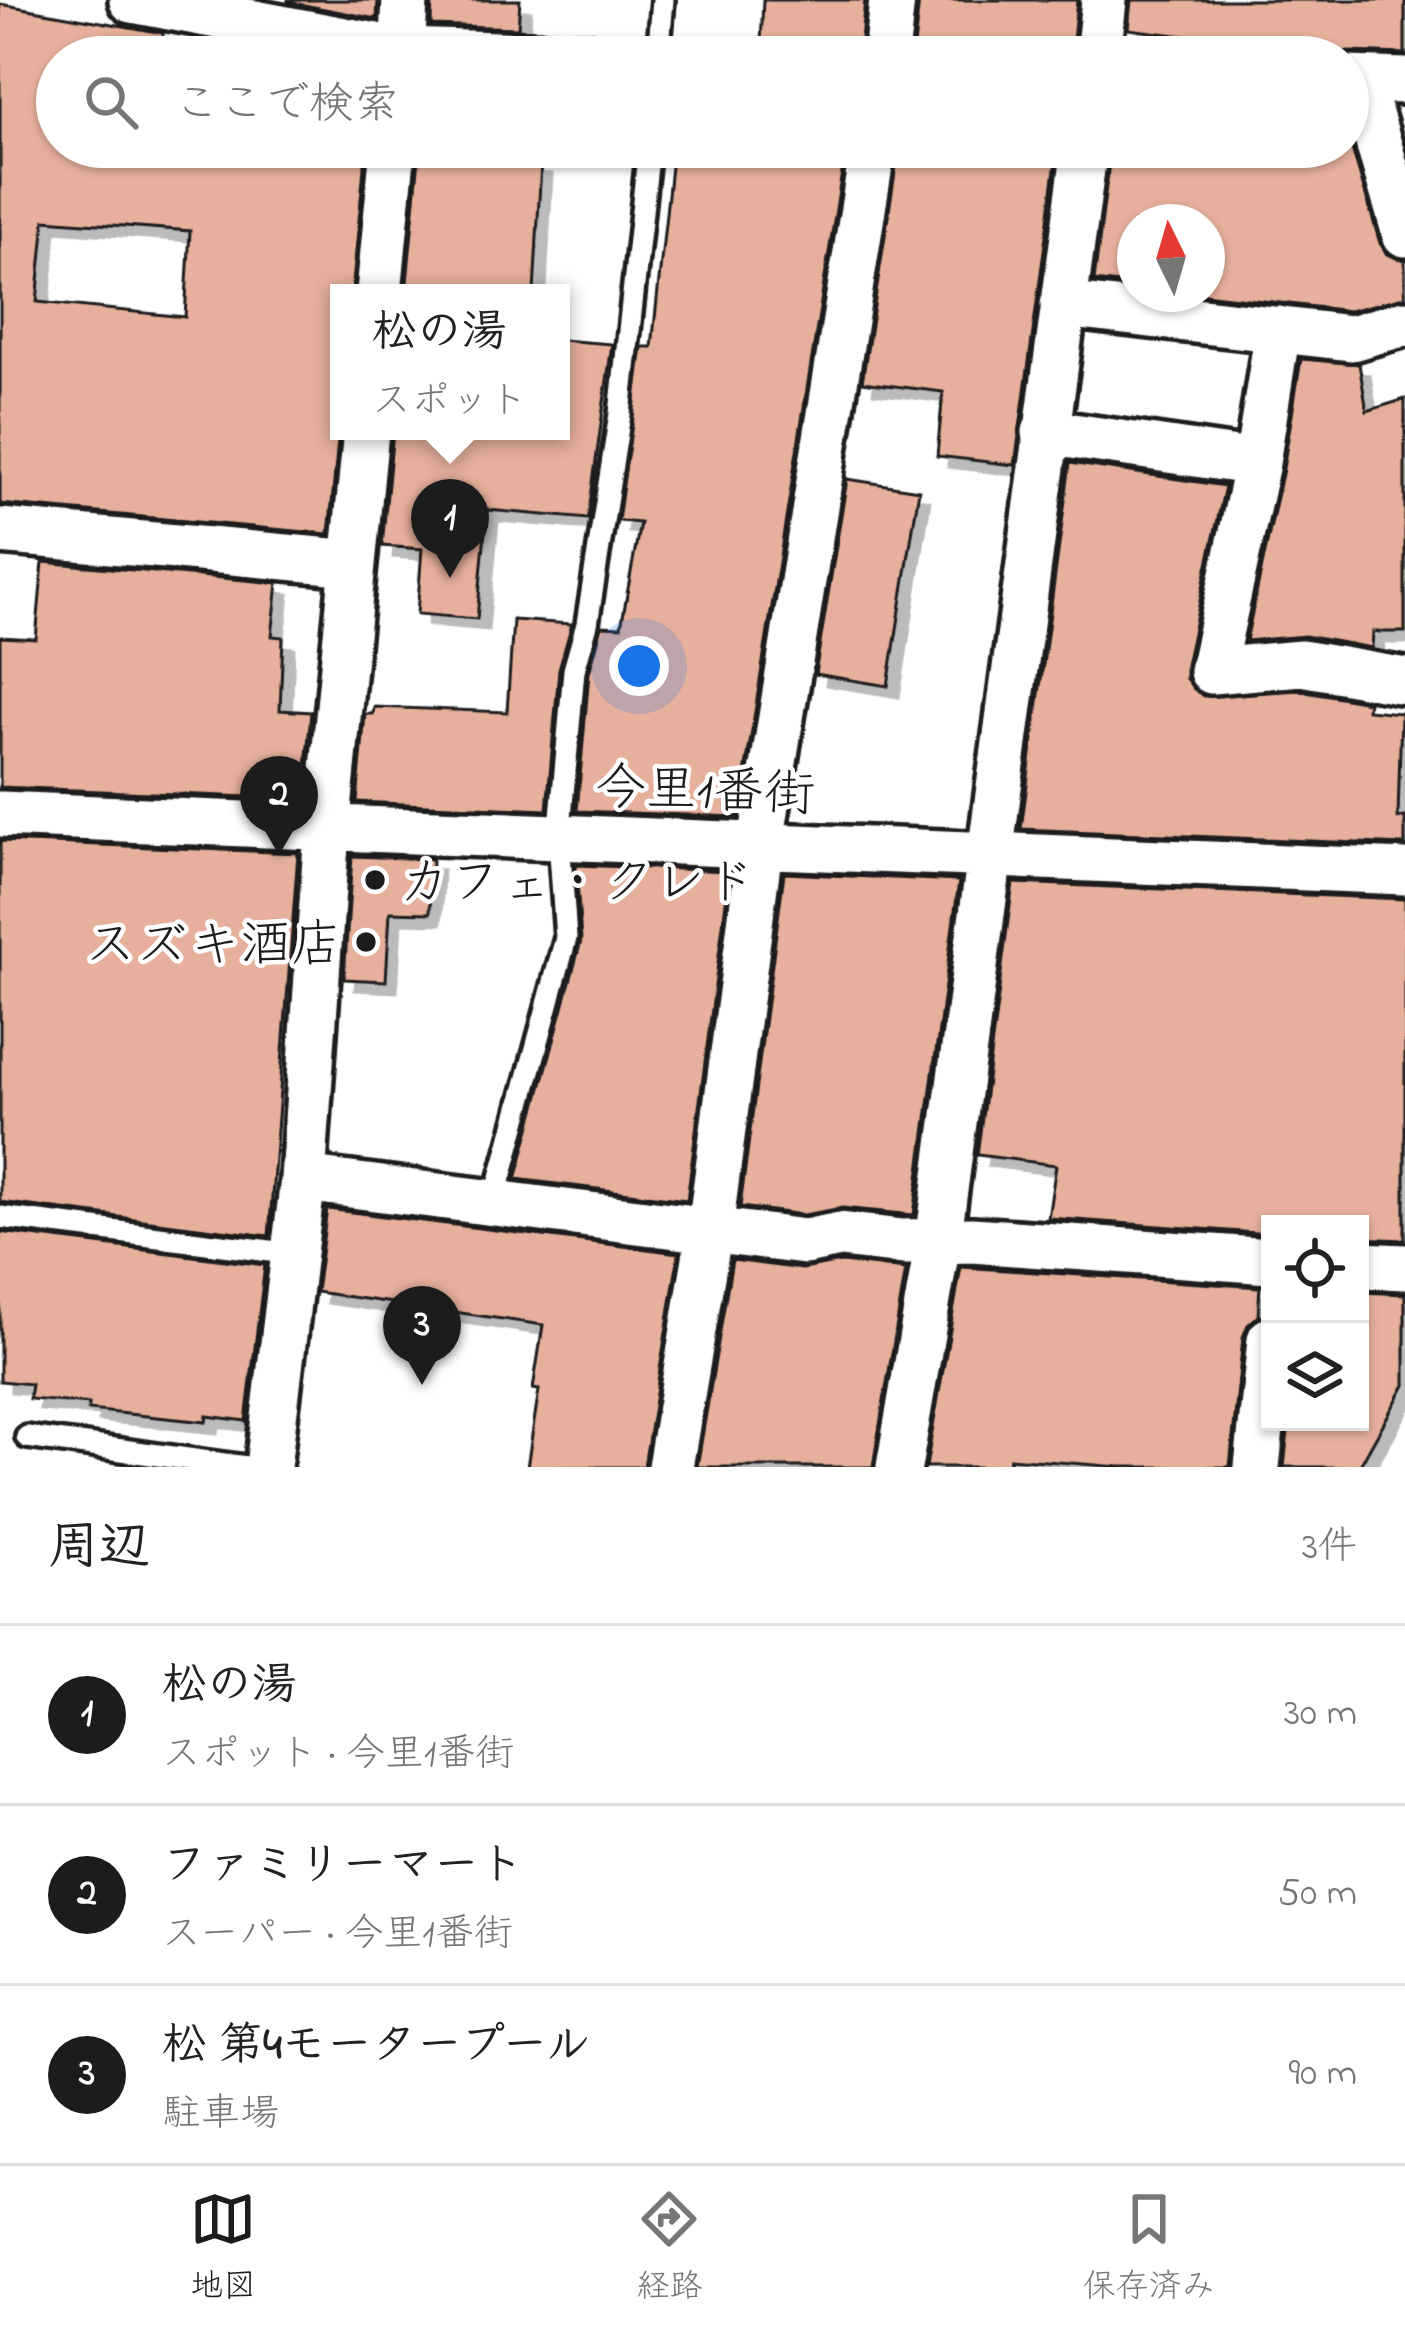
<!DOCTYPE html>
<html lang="ja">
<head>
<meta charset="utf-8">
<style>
	body { margin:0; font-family:"Indie Flower","Klee One",sans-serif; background:#f6f6f6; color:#222 }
	.controls { position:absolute; right:36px; bottom:36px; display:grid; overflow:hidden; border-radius:0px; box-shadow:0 3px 9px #0004 }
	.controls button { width:108px; height:108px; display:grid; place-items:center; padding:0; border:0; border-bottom:3px solid #e0e0e0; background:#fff; color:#222; font:60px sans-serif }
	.compass { position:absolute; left:1117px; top:204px; width:108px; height:108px; border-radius:50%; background:#fff; box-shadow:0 3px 9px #0004; rotate:355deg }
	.you { position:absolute; left:639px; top:666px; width:42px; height:42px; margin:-30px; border:9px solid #fff; border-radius:50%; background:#1a73e8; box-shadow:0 0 0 18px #1a73e833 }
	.badge { display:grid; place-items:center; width:78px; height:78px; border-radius:50%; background:#1c1c1c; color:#fff; font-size:39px; font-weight:700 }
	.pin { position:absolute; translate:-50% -99px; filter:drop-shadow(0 3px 6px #0008) }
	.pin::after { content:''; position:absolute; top:63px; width:42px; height:36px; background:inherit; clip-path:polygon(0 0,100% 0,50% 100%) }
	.popup { position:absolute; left:330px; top:284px; width:240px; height:156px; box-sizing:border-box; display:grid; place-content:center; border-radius:0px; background:#fff; filter:drop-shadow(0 3px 9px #0005); font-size:39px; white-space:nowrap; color:#767676 }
	.popup b { font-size:45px; color:#222 }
	.popup::after { content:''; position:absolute; left:50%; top:100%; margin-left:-24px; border:24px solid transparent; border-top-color:#fff }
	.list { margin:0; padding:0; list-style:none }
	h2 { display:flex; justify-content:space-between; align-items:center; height:156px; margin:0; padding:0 48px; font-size:51px }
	h2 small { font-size:39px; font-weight:400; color:#767676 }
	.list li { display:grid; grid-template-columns:78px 1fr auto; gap:36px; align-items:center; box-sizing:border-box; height:180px; padding:0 48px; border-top:3px solid #e0e0e0 }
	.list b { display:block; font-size:45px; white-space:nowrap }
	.list p { margin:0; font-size:39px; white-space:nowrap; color:#767676 }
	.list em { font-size:39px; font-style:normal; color:#767676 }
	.icon { flex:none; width:66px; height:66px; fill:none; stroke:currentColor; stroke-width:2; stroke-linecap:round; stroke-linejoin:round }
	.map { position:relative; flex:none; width:1405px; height:1467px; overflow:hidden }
	.search { position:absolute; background:#fff; box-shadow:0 3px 9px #0004; left:36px; right:36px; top:36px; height:132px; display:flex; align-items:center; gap:30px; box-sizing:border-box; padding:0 42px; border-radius:66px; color:#767676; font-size:45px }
	.sheet { height:696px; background:#fff }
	nav { display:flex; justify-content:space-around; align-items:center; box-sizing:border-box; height:168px; border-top:3px solid #e0e0e0; background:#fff; font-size:33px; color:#767676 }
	nav a { display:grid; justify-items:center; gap:6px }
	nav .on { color:#1c1c1c }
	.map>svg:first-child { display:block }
	.building { fill:#e7b09c; stroke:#1c1c1c; stroke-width:3; fill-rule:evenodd; filter:url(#shadow) }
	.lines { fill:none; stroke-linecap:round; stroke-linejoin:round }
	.lane-casing { stroke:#1c1c1c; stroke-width:30 }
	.street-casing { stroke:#1c1c1c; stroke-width:54 }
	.lane { stroke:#fff; stroke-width:21 }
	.street { stroke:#fff; stroke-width:45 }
	.poi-dot { fill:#1c1c1c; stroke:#fff; stroke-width:4.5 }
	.labels { text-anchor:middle; stroke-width:9; stroke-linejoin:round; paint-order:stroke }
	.street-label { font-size:51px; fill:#1c1c1c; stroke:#fff }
	.poi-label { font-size:51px; fill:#1c1c1c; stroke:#fff; text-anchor:start }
</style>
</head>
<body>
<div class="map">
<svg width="1405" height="1467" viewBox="0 0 1405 1467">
	<defs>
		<filter id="shadow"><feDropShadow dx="11" dy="11" stdDeviation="0" flood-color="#0004"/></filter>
	</defs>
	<rect width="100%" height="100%" fill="#fff"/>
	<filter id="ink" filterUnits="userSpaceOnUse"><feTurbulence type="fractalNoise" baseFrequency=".00833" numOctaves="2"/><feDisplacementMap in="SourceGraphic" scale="24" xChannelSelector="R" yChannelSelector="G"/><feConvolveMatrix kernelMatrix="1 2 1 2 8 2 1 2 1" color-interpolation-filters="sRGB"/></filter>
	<g filter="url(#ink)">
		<path class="building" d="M288,0h90l-1,19 -89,-17z
			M432,0h88l-2,28 -87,-3z
			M763,0h102l-5,48 -99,-3z
			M919,0h158l-5,51 -158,-4z
			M1131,0h274v54l-56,-2 -14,3 -207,-26z
			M0,4l163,29 -1,24h-105v90h309l-14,146h-13v137l-10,104 -329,-30zM45,220l145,11 -5,86 -148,-15z
			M1348,135l32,108 7,11 18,6v37l-56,14 -145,-17 3,-72h-72v64l-41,-5 17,-134h237z
			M420,147h110l-1,15 12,1 -7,130h-128z
			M673,147h173l-108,670 -161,-6 12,-138 13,-47 19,1 19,-104 -22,-2 24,-174h10z
			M899,147h159l-43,318 -78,-9 6,-64 -81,-10z
			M561,340l51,4 -24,175 -101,-9 -10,109 -60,-5 5,-65 -40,-3 11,-115h168z
			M1301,359l58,5 8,47 38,-12v233h-32l-1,16 -67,-12 -59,5 37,-172z
			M1070,463l155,23 -39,179v14l17,17 97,-6 68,12 -1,8 34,3 -3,105 7,-1v28l-384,-16z
			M847,479l72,11 -31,196 -73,-12z
			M43,562l235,21 -6,53 11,1 -3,73 31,2 -8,87 -303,-12v-150l36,2z
			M513,620l59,4 -13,45 -12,141 -190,-8 8,-88h8l1,-7 133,5z
			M0,841l298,12 -29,383 -269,-34z
			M352,856l80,3 -2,54 -40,-1 -4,69 -42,-2z
			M576,865l154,6 -43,329 -171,-21 65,-238z
			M784,873l175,8 -45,334 -72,-7 -38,7 -64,-8z
			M1013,883l392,16v341l-45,-2v-14h-90v10l-222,-16 8,-53 -79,-10z
			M327,1209l352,44 -35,214h-117l12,-77 -6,-1 10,-64 -227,-33z
			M0,1232l265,33 -19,156 -39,-5 -1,6 -118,-12 1,-6 -60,-5 2,-15 -31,-3z
			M732,1260l70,9 39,-7 65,7 -33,198h-176z
			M961,1267l299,20 -2,29 -10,9 -5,12 -13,130h-110l-110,-9 -2,9h-82z
			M1360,1292l45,2v91l-46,82h-75l5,-45h71z"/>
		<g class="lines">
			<g class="lane-casing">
				<path id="lane" d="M658,57l5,-57
					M494,1203l72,-265 -7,-99 15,-169 13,-46 33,-210 29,-267
					M0,1217l294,37
					M27,1437l219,30"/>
			</g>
			<g class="street-casing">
				<path id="street" d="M132,0l271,51 187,6
					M402,57l3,-57
					M886,57l6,-57
					M1098,57l6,-57
					M1348,79l57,2
					M1360,80l45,154
					M379,293l14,-146
					M1063,305l288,33 54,-15
					M1278,329l-21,134 -45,208 89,-8 104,18
					M1045,432l212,31
					M0,531l353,32
					M0,814l1405,58
					M303,1179l502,63 35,-7 63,7 69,-2 298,21
					M1360,1265l45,2
					M268,1467l35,-288 24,-349 39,-399
					M670,1467l40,-238 50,-381 113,-701
					M899,1467l39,-225 147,-1095
					M1257,1467l13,-127"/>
			</g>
			<use href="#lane" class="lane"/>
			<use href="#street" class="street"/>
		</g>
	</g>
	<g class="poi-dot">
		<circle cx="375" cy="880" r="12"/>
		<circle cx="366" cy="942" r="12"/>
	</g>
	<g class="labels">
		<g class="street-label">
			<text transform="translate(705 788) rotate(2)" y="18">今里1番街</text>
		</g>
		<g class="poi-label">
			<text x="399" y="898">カフェ・クレド</text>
			<text x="342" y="960" text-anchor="end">スズキ酒店</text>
		</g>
	</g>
</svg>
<div class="controls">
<button><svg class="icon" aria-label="locate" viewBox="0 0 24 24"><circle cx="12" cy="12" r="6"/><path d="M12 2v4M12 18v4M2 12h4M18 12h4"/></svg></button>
<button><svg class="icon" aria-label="layers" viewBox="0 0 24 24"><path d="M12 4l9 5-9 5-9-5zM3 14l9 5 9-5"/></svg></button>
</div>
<svg class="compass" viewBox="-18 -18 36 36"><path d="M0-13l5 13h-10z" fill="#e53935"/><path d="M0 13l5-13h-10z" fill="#767676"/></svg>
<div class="you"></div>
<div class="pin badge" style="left:450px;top:578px">1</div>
<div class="popup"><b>松の湯</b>スポット</div>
<div class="pin badge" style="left:279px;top:855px">2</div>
<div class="pin badge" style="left:422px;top:1385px">3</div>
<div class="search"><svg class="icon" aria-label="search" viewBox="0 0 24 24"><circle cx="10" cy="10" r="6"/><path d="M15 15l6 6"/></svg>ここで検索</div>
</div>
<section class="sheet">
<h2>周辺<small>3件</small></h2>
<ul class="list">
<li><span class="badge">1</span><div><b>松の湯</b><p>スポット · 今里1番街</p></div><em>30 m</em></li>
<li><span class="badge">2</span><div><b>ファミリーマート</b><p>スーパー · 今里1番街</p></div><em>50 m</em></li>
<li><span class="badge">3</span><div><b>松 第4モータープール</b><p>駐車場</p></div><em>90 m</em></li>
</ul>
</section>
<nav>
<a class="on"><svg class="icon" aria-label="map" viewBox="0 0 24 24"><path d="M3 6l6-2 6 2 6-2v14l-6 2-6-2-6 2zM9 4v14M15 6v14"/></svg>地図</a>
<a><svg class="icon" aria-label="directions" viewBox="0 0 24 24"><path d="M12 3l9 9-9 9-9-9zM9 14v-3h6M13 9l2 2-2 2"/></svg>経路</a>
<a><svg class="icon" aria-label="saved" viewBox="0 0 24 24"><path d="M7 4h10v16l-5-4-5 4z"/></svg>保存済み</a>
</nav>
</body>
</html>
